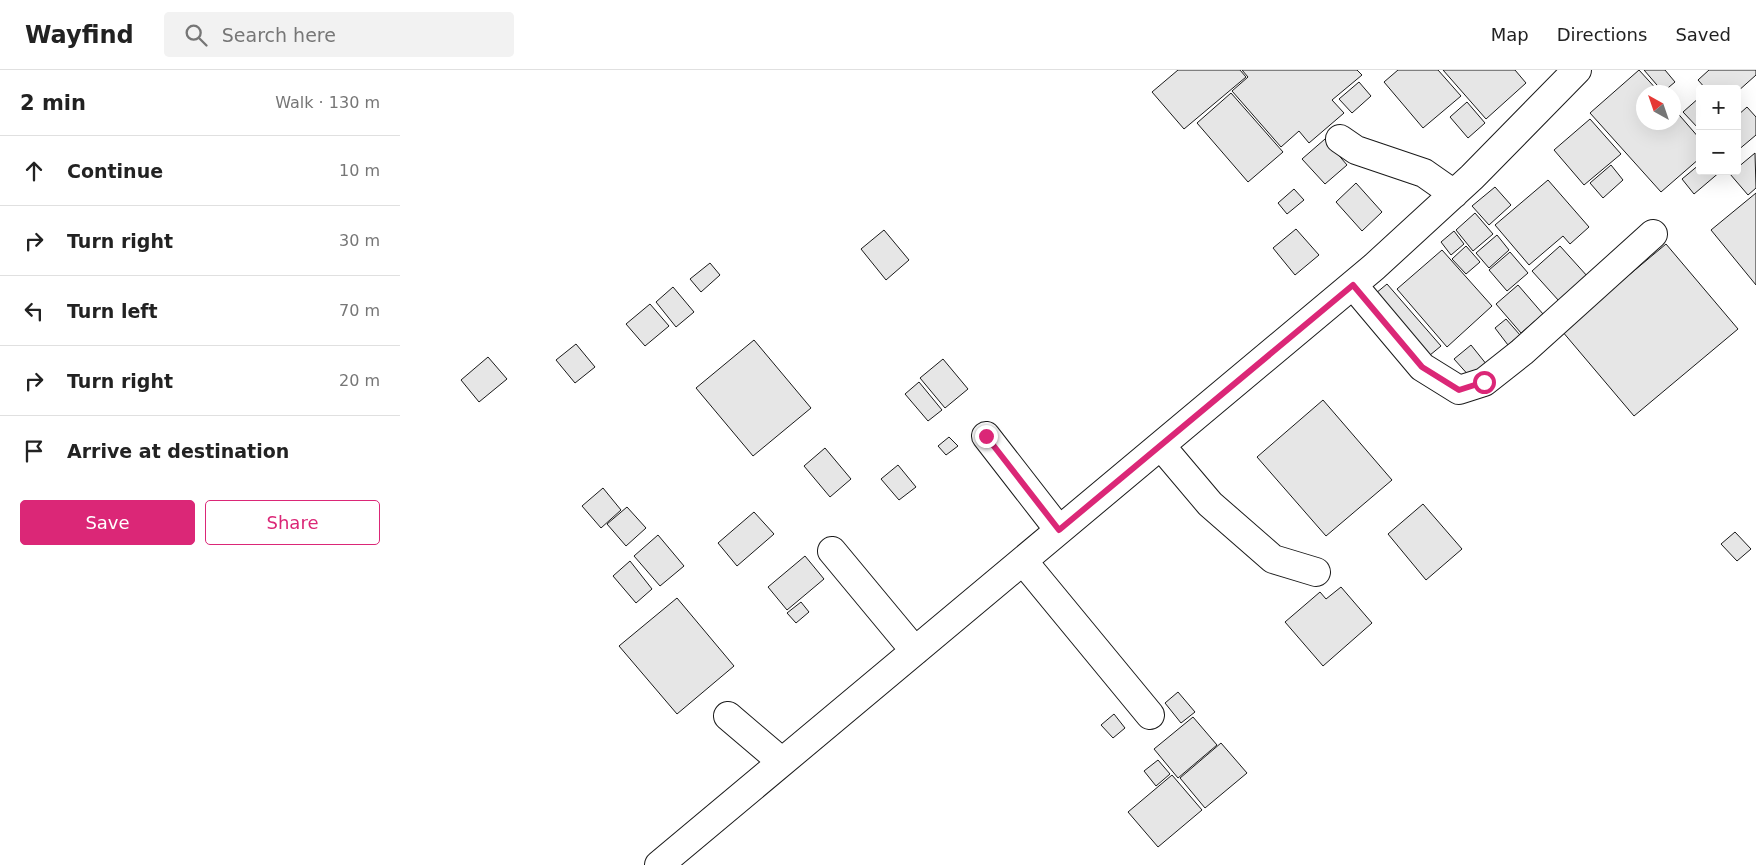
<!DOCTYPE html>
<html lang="en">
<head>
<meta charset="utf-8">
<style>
	body { margin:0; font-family:"DejaVu Sans",sans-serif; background:#f2f2f2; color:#222 }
	.controls { position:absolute; right:15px; top:15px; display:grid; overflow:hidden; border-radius:5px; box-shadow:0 5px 20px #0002 }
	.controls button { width:45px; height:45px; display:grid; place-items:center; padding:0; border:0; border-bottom:1px solid #e0e0e0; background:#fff; color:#222; font:25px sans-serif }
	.compass { position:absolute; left:1236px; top:15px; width:45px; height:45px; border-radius:50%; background:#fff; box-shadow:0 5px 20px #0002; rotate:320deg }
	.stop { position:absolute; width:15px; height:15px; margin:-11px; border:4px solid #db2777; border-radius:50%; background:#fff }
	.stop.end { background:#db2777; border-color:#fff; box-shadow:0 1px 5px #0008 }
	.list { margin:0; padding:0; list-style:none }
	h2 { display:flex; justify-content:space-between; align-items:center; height:65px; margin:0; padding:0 20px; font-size:21px }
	h2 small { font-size:16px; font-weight:400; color:#767676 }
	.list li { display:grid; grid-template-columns:32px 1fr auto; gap:15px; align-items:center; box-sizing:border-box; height:70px; padding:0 20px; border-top:1px solid #e0e0e0 }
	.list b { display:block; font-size:19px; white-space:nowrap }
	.list em { font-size:16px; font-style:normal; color:#767676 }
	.actions { display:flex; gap:10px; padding:15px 20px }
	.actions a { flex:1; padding:11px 0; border:1px solid #db2777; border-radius:5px; text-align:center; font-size:18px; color:#db2777 }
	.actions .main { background:#db2777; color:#fff }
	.icon { flex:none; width:28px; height:28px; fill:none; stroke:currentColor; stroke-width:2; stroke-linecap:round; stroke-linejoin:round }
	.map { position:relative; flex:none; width:1356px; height:795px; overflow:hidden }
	header { display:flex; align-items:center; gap:30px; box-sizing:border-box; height:70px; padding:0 25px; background:#fff; border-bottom:1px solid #e0e0e0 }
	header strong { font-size:24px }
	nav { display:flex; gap:28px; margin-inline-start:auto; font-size:18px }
	.search { width:350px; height:45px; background:#f2f2f2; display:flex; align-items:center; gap:12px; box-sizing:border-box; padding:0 18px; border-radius:5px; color:#767676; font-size:19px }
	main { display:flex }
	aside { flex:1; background:#fff }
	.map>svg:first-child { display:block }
	.building { fill:#e6e6e6; stroke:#1a1a1a }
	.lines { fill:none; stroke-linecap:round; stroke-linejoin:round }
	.minor-casing { stroke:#1a1a1a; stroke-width:30 }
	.minor { stroke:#fff; stroke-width:28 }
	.route { stroke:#db2777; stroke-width:6 }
</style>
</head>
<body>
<header>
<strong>Wayfind</strong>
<div class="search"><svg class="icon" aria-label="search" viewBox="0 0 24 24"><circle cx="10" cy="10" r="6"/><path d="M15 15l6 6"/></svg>Search here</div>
<nav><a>Map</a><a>Directions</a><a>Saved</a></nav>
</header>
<main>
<aside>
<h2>2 min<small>Walk · 130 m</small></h2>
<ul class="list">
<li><svg class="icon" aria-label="ahead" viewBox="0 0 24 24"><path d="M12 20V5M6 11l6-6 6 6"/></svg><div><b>Continue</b></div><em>10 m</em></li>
<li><svg class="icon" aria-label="right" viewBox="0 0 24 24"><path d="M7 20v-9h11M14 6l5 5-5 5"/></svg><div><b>Turn right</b></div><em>30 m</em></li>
<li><svg class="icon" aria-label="left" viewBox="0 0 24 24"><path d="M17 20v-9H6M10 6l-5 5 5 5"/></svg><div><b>Turn left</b></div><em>70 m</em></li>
<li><svg class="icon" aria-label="right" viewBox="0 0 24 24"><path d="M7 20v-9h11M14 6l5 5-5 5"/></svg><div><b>Turn right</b></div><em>20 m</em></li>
<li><svg class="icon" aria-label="arrive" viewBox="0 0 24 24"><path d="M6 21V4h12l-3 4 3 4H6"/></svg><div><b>Arrive at destination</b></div></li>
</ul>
<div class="actions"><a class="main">Save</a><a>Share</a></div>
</aside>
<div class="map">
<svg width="1356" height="795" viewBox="0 0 1356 795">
	<rect width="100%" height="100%" fill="#fff"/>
	<path class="building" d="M778,0h62l6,7 -62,52 -32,-37z
		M842,0h115l5,5 -30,25 12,13 -35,30 -10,-12 -18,16 -49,-56 16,-14z
		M998,0h40l23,26 -38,32 -39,-46z
		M1043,0h72l11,13 -40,36z
		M1239,0l20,22h-15v30h30v-13l26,30v19l-39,34 -71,-79z
		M1244,0h21l10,12 -12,10z
		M1309,0h47v5l-19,17v-3h-31l-8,-9z
		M959,12l12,14 -19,17 -13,-14z
		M831,23l52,59 -35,30 -51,-59z
		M1300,27v31l-1,1 -16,-17z
		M1067,32l18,21 -17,15 -18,-21z
		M1347,37l9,10v18l-19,16v-35z
		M1190,49l31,35 -37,31 -30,-35z
		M925,69l22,26 -22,19 -23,-25z
		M1355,83l1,35 -8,7 -18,-21 7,-3v-3z
		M1300,94v7h21l-27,23 -12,-15z
		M1211,95l12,15 -20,18 -13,-15z
		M1148,110l41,47 -19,17 -7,-8 -34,29 -34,-40z
		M956,113l26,29 -20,19 -26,-29z
		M1095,117l16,18 -22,20 -17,-19z
		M894,119l10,11 -17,14 -9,-11z
		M1356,123v92l-45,-55z
		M1075,143l18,21 -20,17 -17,-21z
		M896,159l23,26 -24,20 -22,-27z
		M484,160l25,30 -23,20 -25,-31z
		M1054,161l10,13 -13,11 -10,-13z
		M1097,165l12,15 -20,18 -13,-15z
		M1266,174l72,85 -104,87 -72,-85z
		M1066,176l14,16 -14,12 -14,-15z
		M1160,176l28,31 -29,24 -27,-30z
		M1042,180l50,56 -45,41 -50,-58z
		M1110,182l18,21 -21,18 -18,-21z
		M310,193l10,12 -19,17 -11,-13z
		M987,214l54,62 -17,14 -54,-62z
		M1118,215l25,29 -22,19 -25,-29z
		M273,217l21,25 -18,15 -20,-25z
		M250,234l19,22 -24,20 -19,-22z
		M1106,249l14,16 -12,10 -13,-17z
		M354,270l57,68 -58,48 -57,-68z
		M176,274l19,23 -20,16 -19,-23z
		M1071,275l16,20 -16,13 -17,-19z
		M88,287l19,22 -28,23 -18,-22z
		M543,289l25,30 -23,19 -25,-30z
		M519,312l23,28 -14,11 -23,-27z
		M923,330l69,80 -66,56 -69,-79z
		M549,367l9,9 -12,9 -8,-9z
		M425,378l26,31 -21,18 -26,-31z
		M498,395l18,22 -17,13 -18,-21z
		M203,418l18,22 -20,18 -19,-22z
		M1023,434l39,45 -36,31 -38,-46z
		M227,437l19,21 -20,18 -19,-22z
		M354,442l20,22 -37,32 -19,-23z
		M1335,462l16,17 -14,12 -16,-17z
		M258,465l26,31 -24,20 -26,-30z
		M405,486l19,23 -37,31 -19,-23z
		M230,491l22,28 -16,14 -23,-27z
		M941,517l31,36 -49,43 -38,-44 35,-30 6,7z
		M277,528l57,68 -57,48 -58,-68z
		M401,532l8,10 -13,11 -9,-10z
		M778,622l17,20 -14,11 -16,-20z
		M714,644l11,14 -12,10 -12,-13z
		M793,647l24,28 -39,33 -24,-29z
		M821,673l26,30 -42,35 -25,-30z
		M758,690l12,14 -14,12 -12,-15z
		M772,705l30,35 -44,37 -30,-35z"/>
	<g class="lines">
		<g class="minor-casing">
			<path id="minor" d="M940,69l16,11 68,23 30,21
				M953,215l69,82 37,23 25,-8 38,-30 131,-118
				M586,366l73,94
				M761,376l49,58 63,55 43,13
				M432,481l83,100
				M623,491l127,154
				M328,646l54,46
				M259,795l715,-598 98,-90 105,-107"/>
		</g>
		<use href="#minor" class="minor"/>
	</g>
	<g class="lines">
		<path class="route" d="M586,366l73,94 294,-245 69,82 37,23 25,-8"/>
	</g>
</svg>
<div class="controls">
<button>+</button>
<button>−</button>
</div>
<svg class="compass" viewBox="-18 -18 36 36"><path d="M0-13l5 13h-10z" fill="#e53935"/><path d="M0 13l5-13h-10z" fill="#767676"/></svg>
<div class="stop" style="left:1084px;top:312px"></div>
<div class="stop end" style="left:586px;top:366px"></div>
</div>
</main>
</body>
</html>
